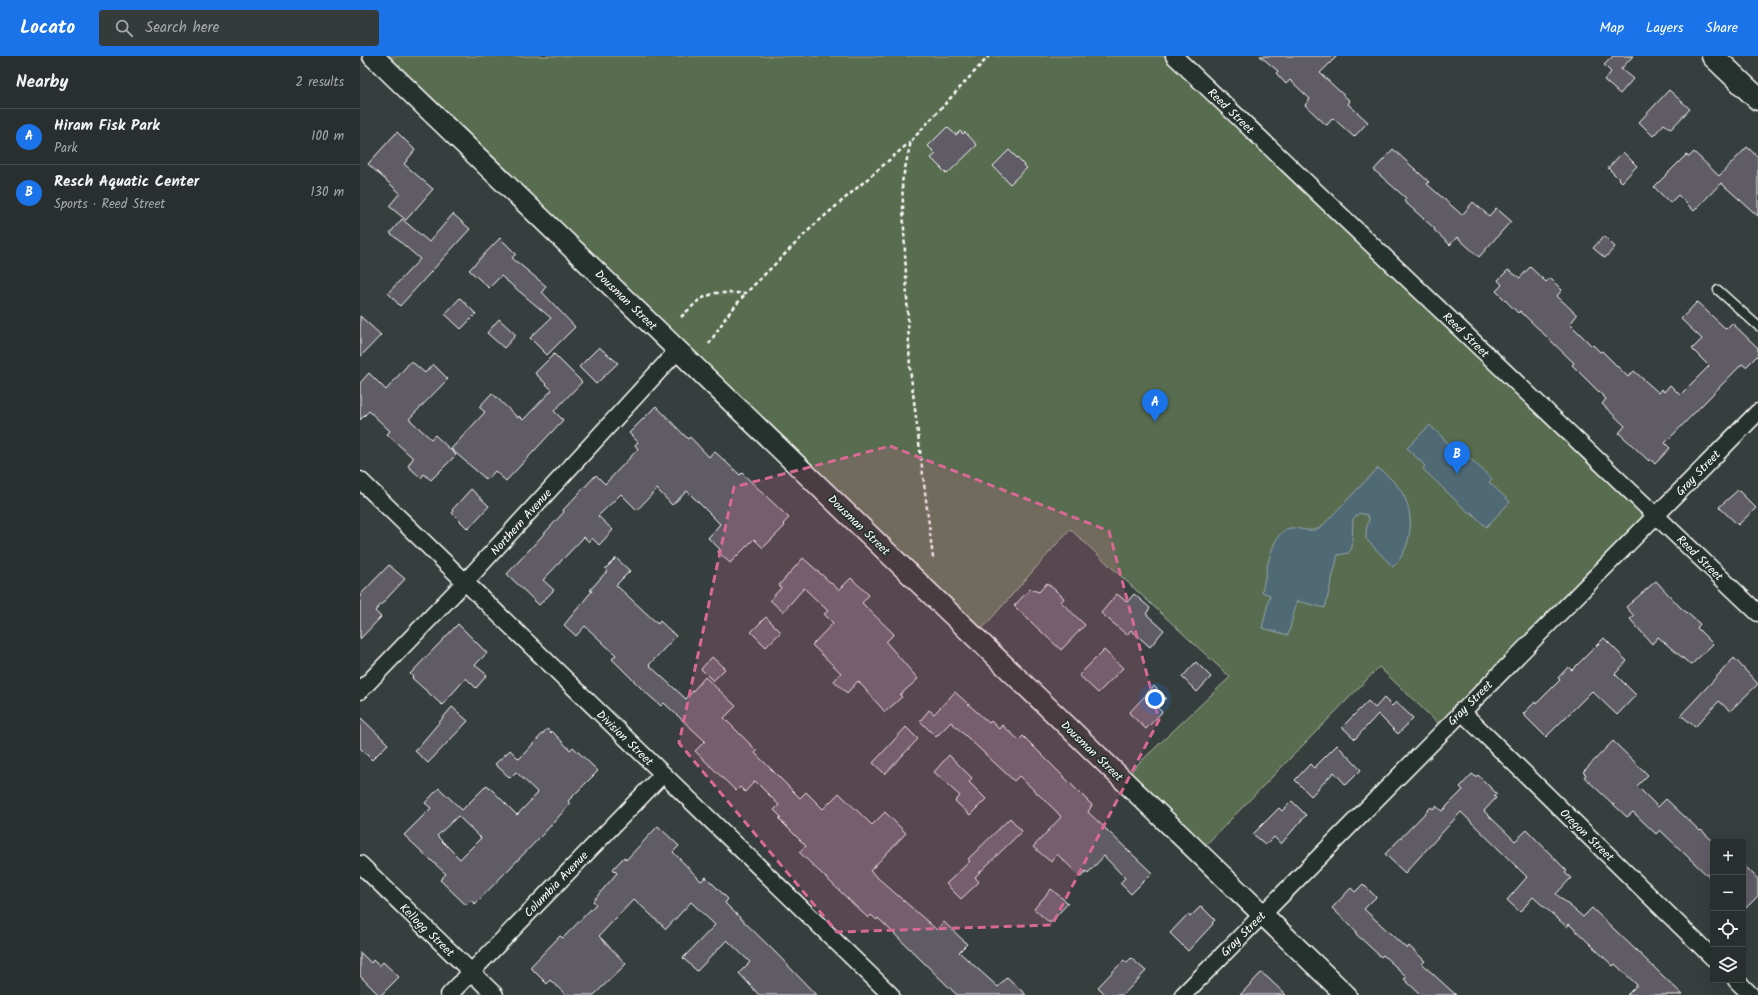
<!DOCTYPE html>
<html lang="en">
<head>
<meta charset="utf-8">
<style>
	body { margin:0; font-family:Kalam,sans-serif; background:#353b3a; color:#f1f3f6 }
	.controls { position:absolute; right:12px; bottom:12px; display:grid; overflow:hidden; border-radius:4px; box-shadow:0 4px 16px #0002 }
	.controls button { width:36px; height:36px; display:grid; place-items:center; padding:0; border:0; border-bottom:1px solid #454a4a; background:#292f2e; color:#f1f3f6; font:20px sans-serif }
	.you { position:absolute; left:795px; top:643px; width:14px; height:14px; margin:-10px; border:3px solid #fff; border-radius:50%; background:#1a73e8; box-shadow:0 0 0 6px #1a73e833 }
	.badge { display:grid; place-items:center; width:26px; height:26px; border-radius:50%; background:#1a73e8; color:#fff; font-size:13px; font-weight:700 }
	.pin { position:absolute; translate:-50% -33px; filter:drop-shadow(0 1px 2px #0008) }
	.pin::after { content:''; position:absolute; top:21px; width:14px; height:12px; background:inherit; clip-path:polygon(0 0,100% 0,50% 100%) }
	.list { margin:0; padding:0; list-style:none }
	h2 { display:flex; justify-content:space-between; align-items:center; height:52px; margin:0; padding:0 16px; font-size:17px }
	h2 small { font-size:13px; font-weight:400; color:#a5a9aa }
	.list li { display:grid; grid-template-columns:26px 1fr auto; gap:12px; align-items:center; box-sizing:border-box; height:56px; padding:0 16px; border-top:1px solid #454a4a }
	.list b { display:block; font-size:15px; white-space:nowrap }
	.list p { margin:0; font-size:13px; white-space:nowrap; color:#a5a9aa }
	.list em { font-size:13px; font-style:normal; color:#a5a9aa }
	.icon { flex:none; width:22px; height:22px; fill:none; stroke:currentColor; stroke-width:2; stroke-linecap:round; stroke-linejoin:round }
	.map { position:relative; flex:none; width:1398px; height:939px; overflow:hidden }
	header { display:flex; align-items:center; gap:24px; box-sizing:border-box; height:56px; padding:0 20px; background:#1a73e8; color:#fff }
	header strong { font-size:19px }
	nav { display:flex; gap:22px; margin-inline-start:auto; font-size:14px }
	.search { width:280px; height:36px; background:#353b3a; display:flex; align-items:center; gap:10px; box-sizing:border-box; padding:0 14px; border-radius:4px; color:#a5a9aa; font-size:15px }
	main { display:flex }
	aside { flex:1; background:#292f2e }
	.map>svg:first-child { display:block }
	.green { fill:#596c4f; stroke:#acb6a7 }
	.water { fill:#506975; stroke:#96a5ac }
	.building { fill:#5f5b66; stroke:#fff; fill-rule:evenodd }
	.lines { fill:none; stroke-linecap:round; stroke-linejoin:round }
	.service-casing { stroke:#fff; stroke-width:11 }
	.minor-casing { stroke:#fff; stroke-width:19 }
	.tertiary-casing { stroke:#fff; stroke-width:23 }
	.primary-casing { stroke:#fff; stroke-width:25 }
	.path { stroke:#fff; stroke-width:2.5; stroke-dasharray:4 3; stroke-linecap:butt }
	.service { stroke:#26332d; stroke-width:8 }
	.minor { stroke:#26332d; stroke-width:16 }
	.tertiary { stroke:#26332d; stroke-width:20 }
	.primary { stroke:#26332d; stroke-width:22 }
	.marked { fill:#d76994; fill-opacity:0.2; stroke:#d76994; stroke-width:3; stroke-dasharray:8 5; stroke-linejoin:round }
	.labels { text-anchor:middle; stroke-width:3.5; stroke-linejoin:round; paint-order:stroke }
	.street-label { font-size:12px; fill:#fff; stroke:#26332d }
</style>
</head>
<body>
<header>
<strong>Locato</strong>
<div class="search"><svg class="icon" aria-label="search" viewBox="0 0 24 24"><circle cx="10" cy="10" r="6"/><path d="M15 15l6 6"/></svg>Search here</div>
<nav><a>Map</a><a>Layers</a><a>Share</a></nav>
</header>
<main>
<aside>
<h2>Nearby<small>2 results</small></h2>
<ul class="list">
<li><span class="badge">A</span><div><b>Hiram Fisk Park</b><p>Park</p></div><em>100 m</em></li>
<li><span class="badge">B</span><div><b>Resch Aquatic Center</b><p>Sports · Reed Street</p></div><em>130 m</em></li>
</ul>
</aside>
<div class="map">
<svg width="1398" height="939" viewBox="0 0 1398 939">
	<rect width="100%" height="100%" fill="#373f3e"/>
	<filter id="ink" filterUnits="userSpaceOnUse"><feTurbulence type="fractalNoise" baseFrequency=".025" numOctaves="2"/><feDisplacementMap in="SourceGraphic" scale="8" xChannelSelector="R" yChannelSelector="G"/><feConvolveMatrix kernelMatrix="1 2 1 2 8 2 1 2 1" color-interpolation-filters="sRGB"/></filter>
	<g filter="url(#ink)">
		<path class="green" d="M13,0h801l482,460 -212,213 -65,-62 -181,186 -75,-73 13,-14 94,-89 -160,-148 -95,108z"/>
		<path class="water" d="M1070,369l21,21 3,-3 38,36 -3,3 21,20 -24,25 -15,-15 -2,1 -46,-44 2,-3 -18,-18z
			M1018,412c8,6 16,13 22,21 16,24 13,58 -7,78l-27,-28v-8l3,-12 -2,-4 -8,-2 -6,6 -1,29 -4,5 -10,2 -13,53 -28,-7 -9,34 -26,-7 8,-33 -8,-3c4,-16 9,-67 32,-64 10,1 17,5 27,-1z"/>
		<path class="building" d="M900,0h77l-17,17 30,28 -2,3 20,18 -14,15 -21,-19 -6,7 -2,-1 -20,-19 5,-6 -20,-19 -4,4 -10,-11 2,-2z
			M1253,0h20l-12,13 12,10 -13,15 -16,-14 7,-8 -7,-7z
			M1309,34l21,19 -19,20 -7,-5 -11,12 -14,-14z
			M587,71l9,8 4,-4 3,3 2,-2 12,13 -30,29 -16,-16 5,-4 -8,-8z
			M37,76l18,18 -11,14 29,25 -27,31 -17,-14 11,-13 -32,-29z
			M1387,91l11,10v59l-37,-33 -27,28 -16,-16 -8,8 -16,-16 32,-32 3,2 5,-5 25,24z
			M1033,93l36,33 -2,2 35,31 11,-13 16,14 7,-8 15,13 -32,36 -22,-20 -7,8 -16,-15 1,-1 -31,-28 2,-3 -32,-28z
			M649,94l18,18 -17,16 -17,-18z
			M1263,96l14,14 -15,16 -14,-14z
			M93,158l17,15 -70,77 -12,-13 32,-34 -30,-26 12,-14 27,23z
			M1244,180l11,11 -10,11 -12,-10z
			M140,182l16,16 -4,4 34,28 -4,6 33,35 -28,28 -17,-17 21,-20 -50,-42 -12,12 -20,-18z
			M1170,211l16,15 4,-4 12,12 -5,6 20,19 -7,9 22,22 1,-1 7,7 2,-1 26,26 6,-6 25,22 3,-4 2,3 6,-7 10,10 29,-29 -17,-17 10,-10 -21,-20 16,-17 29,27 6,-6 26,25v7l-12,12 -4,-3 -77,79 5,5 -15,16 -5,-5 -1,2 -30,-28 6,-7 -23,-22 4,-5 -34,-34 2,-2 -54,-52 -2,2 -22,-22 6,-6 -4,-5 10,-10 12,8z
			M100,242l16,16 -15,15 -16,-15z
			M0,260l21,19 -21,22z
			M139,263l17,16 -12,13 -17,-15z
			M239,291l19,16 -22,21 -17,-17z
			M194,298l28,28 -28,29 9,9 -57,61 -11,-10 -8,9 -36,-31 34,-37 -6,-5 13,-14 26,25 1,-2 4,4 29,-30 -17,-17z
			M51,305l14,12 8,-9 15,15 -39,40 22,20 4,-4 21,20 -25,25 -7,-6 -3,4 -13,-12 5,-8 -26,-24 3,-3 -21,-20 -9,9v-37l9,-10 17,17z
			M296,350l32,33 2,-2 19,20 5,-6 26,24 2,-2 47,45 -6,6 2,2 -22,22 -9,-9 -24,24 -12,-11 2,-3 -12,-11 12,-14 -33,-33 -15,14 -15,-16 -20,21 -16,-16 -23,22 15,14 -14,15 -7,-7 -3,4 -5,-5 -41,43 11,10 -15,15 -32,-31 57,-62 -1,-2 33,-35 9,9 33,-35 -3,-4 3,-3 -9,-9z
			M111,433l18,17 -21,23 -16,-16 1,-1 -1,-2z
			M1378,434l18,18 -18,17 -19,-18z
			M256,502l14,13 -14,14 42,39 2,-3 16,15 -27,29 37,34 19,-22 31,29 -12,12 33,33 -2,2 45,45 6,-6 17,17 16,-16 33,32 13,-13 21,21 -36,38 67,59 7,-8 23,22 -8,8 39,35 9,-10 19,18h-69l-79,-77 -1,2 -6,-5 -3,3 -69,-66 7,-6 -27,-27 2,-2 -7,-7 5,-5 -24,-24 -10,11 -5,-5 -4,4 -41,-40 10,-10 -41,-38 -3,3 -17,-15 -32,-32 4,-4 -31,-29 -9,10 -12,-11 28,-34 -2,-1 17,-19 -2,-2z
			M443,502l36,32 12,-12 18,17 -7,8 32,31 -8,8 32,37 -18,16 2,2 -17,15 -27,-31 -11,12 -13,-12 7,-8 -29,-28 21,-22 -9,-9 4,-3 -24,-23 -21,24 -13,-12 11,-12 -2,-3z
			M29,509l16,14 -30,32 6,6 -21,22v-44z
			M1296,525l24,26 20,17 -3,4 16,16 -22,21 -33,-28 -6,7 -22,-25 4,-3 -8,-9z
			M687,527l17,15 -3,4 24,23 -24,25 -47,-44 16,-17 9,3z
			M757,538l10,8 7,-8 16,14 -4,6 18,16 -14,17 -19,-17 -4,5 -26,-22z
			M406,561l15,15 -15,15 -15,-15z
			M98,568l29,29 -12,12 12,10 -11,13 -10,-10 -24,27 -30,-27 1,-1 -3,-3z
			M1244,582l23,23 -12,13 21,21 -19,20 -25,-24 -46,46 -23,-23 12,-12 1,2 24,-24 -2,-2 10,-11 4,3z
			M744,594l19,18 -25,25 -19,-18z
			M352,601l13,12 -12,12 -12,-12z
			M1374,602l24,26 -28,27 -11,-10 -24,26 -14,-12z
			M836,606l15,15 -14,15 -15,-15z
			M794,630l12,12 -9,9 5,5 -16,17 -17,-16z
			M595,636l34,31 2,-2 8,8 3,-4 17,15 4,-4 69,69 -4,7 64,61 -21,21 -11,-11 5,-5 -21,-22 -16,17 -2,-2 -5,6 -24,-23 -6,8 -18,-15 28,-30 -4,-5 -38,-36 -5,5 -63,-59 -15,15 -16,-16 9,-11 5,4z
			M1024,642l8,8 4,-4 17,16 -15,16 -20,-20 -23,25 -13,-12 26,-26 7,7z
			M92,651l16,14 -40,42 -13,-12z
			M0,661l28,27 -16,16 -12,-12z
			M546,671l12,12 -33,35 -12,-11z
			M187,673l4,4 1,-2 18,19 3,-3 25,24 -30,30 2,3 -26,29 -69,71 -4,-4 -5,5 -26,-25 6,-6 -42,-39 27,-27 -6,-5 14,-15 23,22 25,-25 30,30 21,-22 -22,-21 -6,6 -15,-14 15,-14 9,9zM98,760l23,22 -21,21 -23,-23z
			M1253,685l35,34 -11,11 21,21 8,-8 34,32 1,-1 12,11v40l-53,-51 -4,4 -23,-22 -6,5 -43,-40 2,-2 -3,-3z
			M977,689l24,25 -15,15 -12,-13 -23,24 -16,-16 15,-16 4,4z
			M589,699l23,23 -3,4 17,17 -16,16 -15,-14 5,-5 -26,-24z
			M1112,718l4,3 2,-2 19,19 -3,2 2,2 -12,13 31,30 12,-11 40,41 -2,2 6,5 -15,16 27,23 9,-9 91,87h-56l10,-10 -22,-21 -2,2 -44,-42 -2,3 -34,-30 -13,15 -13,-12 20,-23 -66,-65 -56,61 -20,-19 46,-47 2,2 3,-3 6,5 21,-21 -3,-3z
			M932,745l14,14 -25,29 -7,-7 -8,8 -13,-11 26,-26 3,3z
			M650,762l12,13 -47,46 4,5 -18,17 -15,-15 24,-23 -2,-2z
			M298,770l21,20 -6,6 28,29 5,-4 22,22 -3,4 53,52 38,40h-57l-20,-22 11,-11 -23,-22 -30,31 -14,-13 32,-33 -24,-23 -25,27 -32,-30 -35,37 27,28 -32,31h-28l-16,-15 -3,4 -17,-17 30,-31 3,2 33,-34 -3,-3 24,-28 -4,-4 11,-12 2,3z
			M1383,808l15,15v17l-15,15z
			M1003,828l13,13 -12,12 43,40 2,-3 16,15 -3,3 34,31h-35l-17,-16 3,-2 -24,-22 -2,2 -25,-23 1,-2 -25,-24 19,-20 4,4z
			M691,833l17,14 -18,20 -16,-14z
			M841,850l14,14 -3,3 1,1 -25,27 -18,-18 18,-19 2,3z
			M0,896l11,11 2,-3 6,6 4,-4 16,15 -18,18h-2l-19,-19z
			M771,902l15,13 -23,24h-17l-8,-8 26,-27 3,3z
			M901,917l6,4 19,18h-46z"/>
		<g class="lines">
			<g class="service-casing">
				<path id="service" d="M1358,234l40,36"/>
			</g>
			<g class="minor-casing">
				<path id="minor" d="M814,0l584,557
					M0,424l531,515
					M0,635l105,-109 213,-232
					M1101,655l252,247
					M0,808l135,131
					M1376,924l15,15
					M89,939l214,-221
					M823,939l575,-583"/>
			</g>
			<g class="tertiary-casing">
				<path id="tertiary" d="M13,0l973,939"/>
			</g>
			<g class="primary-casing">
				<path id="primary" d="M1353,0l45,43"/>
			</g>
			<path class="path" d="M321,261l19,-18 15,-6h31l67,-67 97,-84
				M349,288l17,-27 20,-24
				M573,502l-23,-190 -8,-186 9,-41 78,-85"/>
			<use href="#service" class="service"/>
			<use href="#minor" class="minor"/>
			<use href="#tertiary" class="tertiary"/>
			<use href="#primary" class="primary"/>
		</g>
	</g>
	<path class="marked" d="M530,390l219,85 50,189 -107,205 -215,7 -158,-189 55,-256z"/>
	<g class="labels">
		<g class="street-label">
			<text transform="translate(871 55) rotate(44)" y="4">Reed Street</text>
			<text transform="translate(266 244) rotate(44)" y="4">Dousman Street</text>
			<text transform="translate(1106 279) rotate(44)" y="4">Reed Street</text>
			<text transform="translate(1338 417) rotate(-46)" y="4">Gray Street</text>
			<text transform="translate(161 466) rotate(-48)" y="4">Northern Avenue</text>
			<text transform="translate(499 469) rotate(44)" y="4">Dousman Street</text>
			<text transform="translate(1340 502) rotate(44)" y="4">Reed Street</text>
			<text transform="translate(1110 647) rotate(-45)" y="4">Gray Street</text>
			<text transform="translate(265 682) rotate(44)" y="4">Division Street</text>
			<text transform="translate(732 695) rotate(44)" y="4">Dousman Street</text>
			<text transform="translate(1227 779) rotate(44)" y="4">Oregon Street</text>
			<text transform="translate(196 828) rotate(-46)" y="4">Columbia Avenue</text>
			<text transform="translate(67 874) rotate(44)" y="4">Kellogg Street</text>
			<text transform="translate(883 878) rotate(-45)" y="4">Gray Street</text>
		</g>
	</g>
</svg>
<div class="controls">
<button>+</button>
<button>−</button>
<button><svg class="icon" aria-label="locate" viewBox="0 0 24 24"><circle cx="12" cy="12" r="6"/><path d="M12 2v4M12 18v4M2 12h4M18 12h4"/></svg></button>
<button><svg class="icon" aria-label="layers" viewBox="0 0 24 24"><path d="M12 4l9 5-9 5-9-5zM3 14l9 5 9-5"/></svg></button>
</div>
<div class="you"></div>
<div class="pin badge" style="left:795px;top:366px">A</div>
<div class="pin badge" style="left:1097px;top:418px">B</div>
</div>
</main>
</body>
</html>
